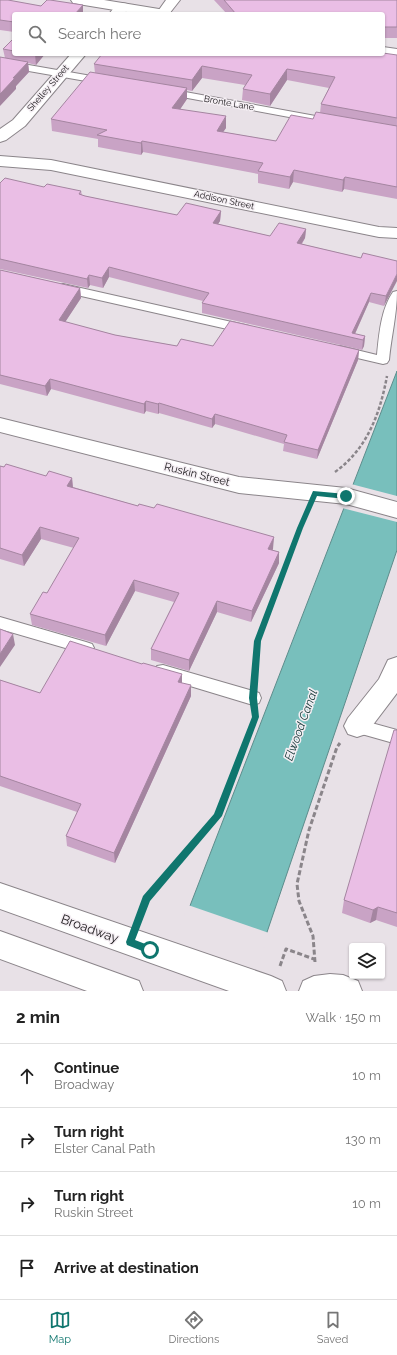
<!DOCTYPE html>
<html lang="en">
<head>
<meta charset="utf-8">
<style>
	body { margin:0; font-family:Raleway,sans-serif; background:#f2f2f2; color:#222 }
	.controls { position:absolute; right:12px; bottom:12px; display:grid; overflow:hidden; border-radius:4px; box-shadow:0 1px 3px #0004 }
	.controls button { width:36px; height:36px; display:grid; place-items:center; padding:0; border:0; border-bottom:1px solid #e0e0e0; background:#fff; color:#222; font:20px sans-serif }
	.stop { position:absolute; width:12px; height:12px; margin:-9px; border:3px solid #0f766e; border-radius:50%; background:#fff }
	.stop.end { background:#0f766e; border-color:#fff; box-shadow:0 1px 4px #0008 }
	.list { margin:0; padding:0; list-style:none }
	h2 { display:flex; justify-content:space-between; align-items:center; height:52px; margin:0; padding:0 16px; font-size:17px }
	h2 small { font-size:13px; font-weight:400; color:#767676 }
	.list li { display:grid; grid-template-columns:26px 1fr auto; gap:12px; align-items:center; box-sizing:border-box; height:64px; padding:0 16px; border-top:1px solid #e0e0e0 }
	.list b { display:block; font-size:15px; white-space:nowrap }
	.list p { margin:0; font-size:13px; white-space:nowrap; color:#767676 }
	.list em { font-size:13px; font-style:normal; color:#767676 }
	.icon { flex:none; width:22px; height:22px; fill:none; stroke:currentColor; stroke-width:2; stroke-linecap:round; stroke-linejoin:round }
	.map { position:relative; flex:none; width:397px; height:991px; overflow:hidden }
	.search { position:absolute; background:#fff; box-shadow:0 1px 3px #0004; left:12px; right:12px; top:12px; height:44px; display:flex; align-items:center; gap:10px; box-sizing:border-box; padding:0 14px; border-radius:4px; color:#767676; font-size:15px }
	.sheet { height:308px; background:#fff }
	nav { display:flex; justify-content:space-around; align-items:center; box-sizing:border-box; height:56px; border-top:1px solid #e0e0e0; background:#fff; font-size:11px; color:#767676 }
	nav a { display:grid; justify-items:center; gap:2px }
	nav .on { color:#0f766e }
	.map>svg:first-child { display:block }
	.water { fill:#78bfbc; stroke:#5c8c8b }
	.pier { fill:#e8e1e7 }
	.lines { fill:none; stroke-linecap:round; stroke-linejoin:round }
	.lane-casing { stroke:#8b858a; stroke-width:2 }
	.street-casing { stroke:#8b858a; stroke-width:2 }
	.secondary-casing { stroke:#8b858a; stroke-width:2 }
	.path-far1 { stroke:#8a858a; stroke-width:2.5; stroke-dasharray:3.5 2; stroke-linecap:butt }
	.path { stroke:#8a858a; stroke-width:3; stroke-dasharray:5 2.5; stroke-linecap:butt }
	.lane { fill:#fff; fill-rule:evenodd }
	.street { fill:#fff; fill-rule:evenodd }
	.secondary { fill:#fff; fill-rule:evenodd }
	.wall { fill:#c9a3c5; fill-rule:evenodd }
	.shaded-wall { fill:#a485a0 }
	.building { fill:#eabee5; stroke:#a485a0 }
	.route { fill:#0f766e }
	.labels { text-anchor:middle; stroke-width:3; stroke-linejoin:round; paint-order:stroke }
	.far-street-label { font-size:9px; fill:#191619; stroke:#f5eff4 }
	.street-label { font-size:11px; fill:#191619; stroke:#f5eff4 }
	.water-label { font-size:12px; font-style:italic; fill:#133736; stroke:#f5eff4 }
	.near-street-label { font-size:13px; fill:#191619; stroke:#f5eff4 }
</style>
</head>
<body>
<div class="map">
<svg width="397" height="991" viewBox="0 0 397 991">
	<rect width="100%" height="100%" fill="#e8e1e7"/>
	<path class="water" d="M397,371v179l-150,441h-90z"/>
	<path class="pier" d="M351,484l46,12v26l-55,-14z
		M188,905l81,28 -20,58h-94z"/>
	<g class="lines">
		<g class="lane-casing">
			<path id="lane" d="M0,60l103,18 5,3 -5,3 -103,-18z
				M169,89l163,30 5,3 -5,3 -166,-31 -2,-2z
				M63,284l182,41 4,1 2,3 -2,3 -4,1 -186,-42 -2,-3 2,-3z
				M397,291c0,24 -6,46 -8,69l-2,3 -4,1 -47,-11 -2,-3 2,-3 4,-1 37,9c2,-20 4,-46 16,-63z
				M0,617l86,25 6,2 2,4 -2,4 -6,2 -86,-25z
				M163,665l90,26 6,2 2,5 -2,5 -6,2 -96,-29 -2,-5 2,-5z
				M357,719l40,11v14l-46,-13 -2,-5 2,-5z"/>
		</g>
		<g class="street-casing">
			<path id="street" d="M166,0h14l-11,14h-13z
				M122,3l5,1 2,3 -5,7h-15l8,-10z
				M71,54h15l-61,72 -19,14 -6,2v-13l13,-9z
				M0,156l51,4 328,67 18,1v10l-18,-1 -328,-67 -51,-4z
				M0,418l239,59 107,11 51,14v16l-51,-14 -107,-11 -239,-61z
				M397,657v36l-31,41 -9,3 -9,-3 -4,-8 4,-8 31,-39 9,-19z
				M0,883l271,93 11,5 4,10h-57l-229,-82z
				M0,931l139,50 4,10h-56l-87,-32z
				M330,974l13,1 15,6 4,10h-63l4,-10 11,-5z"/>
		</g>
		<g class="secondary-casing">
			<path id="secondary" d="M71,0h33l61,10 5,1 2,3h-33l-61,-10 -5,-1z
				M383,47l14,2v8l-19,-3h5z"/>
		</g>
		<path class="path-far1" d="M335,472c32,-23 45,-58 52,-96
			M284,573l22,-60"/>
		<path class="path" d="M255,677l3,-36 26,-69
			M140,916l6,-17 72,-83 37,-98
			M315,962l-2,-26 -14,-35 -2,-17 12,-54 28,-83 3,-4
			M280,966l6,-17 28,10"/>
		<use href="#lane" class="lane"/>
		<use href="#street" class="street"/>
		<use href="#secondary" class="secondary"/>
	</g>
	<path class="wall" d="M0,0l41,6 42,-1v9h-69v18l-14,-2z
		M214,0h183v38h-14v-24h-156z
		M14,38v16h31l-9,11 -8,-2 1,9 -13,14v3l-11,-31 -2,-9z
		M397,55v144l-53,-10 -2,3 -49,-10 -4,7 -31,-6v-9l-115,-22 -2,3 -43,-8v-8l-46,-8 -1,-12 44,-46 -1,-9zM202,78l43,7 -2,4 -1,11 28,6 17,-26 42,8 -8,16 -1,9 -7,6 -37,22 -53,-9 3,-4 -46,-19 7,-10v-9l5,1z
		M0,183l81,8 1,4 3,1 92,19 44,-4 -1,10 -2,3 52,12 36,-7 -1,9 -3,6 59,14 36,3 -13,45 -15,-4 -14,32 10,2 -1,10 -2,4 -160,-37v-10l1,-2 -94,-24 -6,11 -13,-3 -2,3 -88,-19z
		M0,270l80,18 1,10 -16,24 50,13 62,11h36l146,4 -1,10 -41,99 -34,-8 1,-7 -69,-20 -3,4 -53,-15 -1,1 -12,-3 -2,3 -93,-25 -4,7 -47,-12z
		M0,466l46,10 26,2 1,9 65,19 16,2 120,29 -2,13 7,2v11l-28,59 -34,-10 -28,59 -38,-11v-11l23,-47 -39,-11 -29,55 -74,-21 -2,-11 17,-21 27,-45 -33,-9 -17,27 -24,-7z
		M142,664l40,10v9l9,13 -76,167 -48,-17 -1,-10 11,-24 -77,-26v-106l40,13z
		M397,730v197l-21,-7 -6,3 -28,-10 2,-13z"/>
	<path class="shaded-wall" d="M83,5v9h-8z
		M35,54h10l-9,11z
		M28,62l1,10 -13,14v3l-16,17v-12l13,-16z
		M202,66v12l-10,13v-11z
		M287,69v11l-17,26v-12z
		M187,88v11l-14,21 -1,-12z
		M226,116v12l-10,14 1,-11z
		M142,141l1,11 -2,3v-12z
		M294,170l-1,12 -4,7 1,-12z
		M345,177l-1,12 -2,3 1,-12z
		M221,211l-1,10 -7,11v-9z
		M306,229l-1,9 -9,14 1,-9z
		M109,267v10l-6,11 -1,-10z
		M397,274v7l-13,25 2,-10z
		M89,275l1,10 -2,3 -1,-9z
		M80,288l1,10 -21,32 -1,-10z
		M371,293l-2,9 -16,36 -1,-5z
		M365,336l-1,10 -2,4 1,-10z
		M359,350l-1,10 -41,99 1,-9z
		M50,379l1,10 -4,7 -2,-10z
		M146,401v10l-2,3v-10z
		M159,403v10l-1,1v-10z
		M215,414v10l-3,4v-9z
		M72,478l1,11 -6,-3z
		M40,527l1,12 -17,27 -2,-11z
		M274,537l-1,12 -5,11v-11z
		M279,552v11l-28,59 1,-11z
		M134,580l1,11 -29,55 -1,-11z
		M217,601v11l-28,59v-11z
		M13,634l2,11 -15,22v-13z
		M182,674v11l-4,-3z
		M191,685v11l-76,167 -1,-10z
		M378,907l-2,13 -6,3 3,-13z"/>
	<path class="building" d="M0,0h8l33,6 6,-6h3l33,5 -8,9h-61v8l-14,-2z
		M224,0h173v27h-14v-13h-147z
		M14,38v13l-11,-2z
		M383,53l14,2v63l-76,-14 14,-27 -48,-8 -17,25 -27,-5 9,-14 -50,-9 -10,14 -98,-16 8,-10h281z
		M0,57l28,5 -15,16h2l-15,16z
		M90,72l97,16 -15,20 54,8 -9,15 59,10 15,-26 22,4 3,-7 81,14v61l-52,-10 -2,3 -49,-10 -4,7 -32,-6 5,-8 -121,-22 -1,2 -44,-8 10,-5 -56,-11z
		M5,178l39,9 3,-3 34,7 -2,3 6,2 92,19 9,-12 35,8 -8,12 57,13 9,-13 27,6 -9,14 64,15 2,-5 34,8v13l-11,22 -15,-3 -19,40 13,3 -2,4 -161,-37 7,-10 -100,-26 -7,11 -13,-3 -2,4 -87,-20v-76z
		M0,270l80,18 -21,32 56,15 62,11 4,-7 32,7 17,-25 129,29 -41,100 -34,-8 3,-7 -72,-21 -3,5 -53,-16 -1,1 -12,-3 -2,3 -94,-25 -5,7 -45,-11z
		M6,464l40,12 3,-5 23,7 -5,8 71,20 1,-2 15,4 3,-4 117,33 -6,12 11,3 -27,59 -35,-10 -28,59 -38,-11 28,-56 -45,-13 -29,55 -75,-21 13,-22 4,1 32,-55 -39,-11 -18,28 -22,-7v-82l4,1z
		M0,629l13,5 -13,20z
		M70,641l72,23 1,-1 39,11 -4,8 13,3 -77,168 -48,-17 15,-32 -81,-28v-96l40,13z
		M394,730h3v183l-19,-6 -5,3 -29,-10z"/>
	<path class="route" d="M313,491l33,3 3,2 -3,3 -29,-3 -14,32 -42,113 -4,57 2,19 -37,99 -72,85 -15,39 18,7 1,3 -1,3 -3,1 -23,-9 -1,-3 17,-46 71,-82 38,-97 -3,-19 5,-57 43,-113z"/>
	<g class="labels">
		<g class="far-street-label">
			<text transform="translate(48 88) rotate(-49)" y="3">Shelley Street</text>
			<text transform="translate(229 103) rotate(10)" y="3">Bronte Lane</text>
			<text transform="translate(224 200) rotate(12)" y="3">Addison Street</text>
		</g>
		<g class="street-label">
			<text transform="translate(197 474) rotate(14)" y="4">Ruskin Street</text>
		</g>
		<g class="water-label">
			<text transform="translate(301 725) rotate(-70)" y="4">Elwood Canal</text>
		</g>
		<g class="near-street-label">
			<text transform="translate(90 928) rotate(20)" y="5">Broadway</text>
		</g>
	</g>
</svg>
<div class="controls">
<button><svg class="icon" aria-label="layers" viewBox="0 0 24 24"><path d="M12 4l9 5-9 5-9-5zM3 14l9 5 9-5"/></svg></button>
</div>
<div class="stop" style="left:150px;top:950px"></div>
<div class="stop end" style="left:346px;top:496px"></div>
<div class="search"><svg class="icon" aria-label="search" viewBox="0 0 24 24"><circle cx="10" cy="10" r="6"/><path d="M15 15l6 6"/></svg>Search here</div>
</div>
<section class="sheet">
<h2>2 min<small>Walk · 150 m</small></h2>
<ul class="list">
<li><svg class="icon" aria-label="ahead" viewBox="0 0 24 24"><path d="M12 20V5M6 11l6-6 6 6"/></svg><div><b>Continue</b><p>Broadway</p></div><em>10 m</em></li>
<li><svg class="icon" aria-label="right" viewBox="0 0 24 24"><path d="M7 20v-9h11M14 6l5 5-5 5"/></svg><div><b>Turn right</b><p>Elster Canal Path</p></div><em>130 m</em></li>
<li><svg class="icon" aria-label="right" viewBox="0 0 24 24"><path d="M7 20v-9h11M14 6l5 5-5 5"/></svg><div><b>Turn right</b><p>Ruskin Street</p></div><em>10 m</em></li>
<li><svg class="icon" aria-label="arrive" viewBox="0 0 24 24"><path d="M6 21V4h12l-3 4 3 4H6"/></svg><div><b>Arrive at destination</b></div></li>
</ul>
</section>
<nav>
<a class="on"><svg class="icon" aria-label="map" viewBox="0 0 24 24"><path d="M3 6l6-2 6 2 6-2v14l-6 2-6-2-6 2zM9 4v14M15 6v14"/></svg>Map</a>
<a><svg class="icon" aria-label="directions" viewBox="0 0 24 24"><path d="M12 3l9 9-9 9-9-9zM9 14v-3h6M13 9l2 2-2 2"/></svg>Directions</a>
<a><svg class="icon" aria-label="saved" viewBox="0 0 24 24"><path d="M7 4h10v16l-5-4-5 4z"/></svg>Saved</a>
</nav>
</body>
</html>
